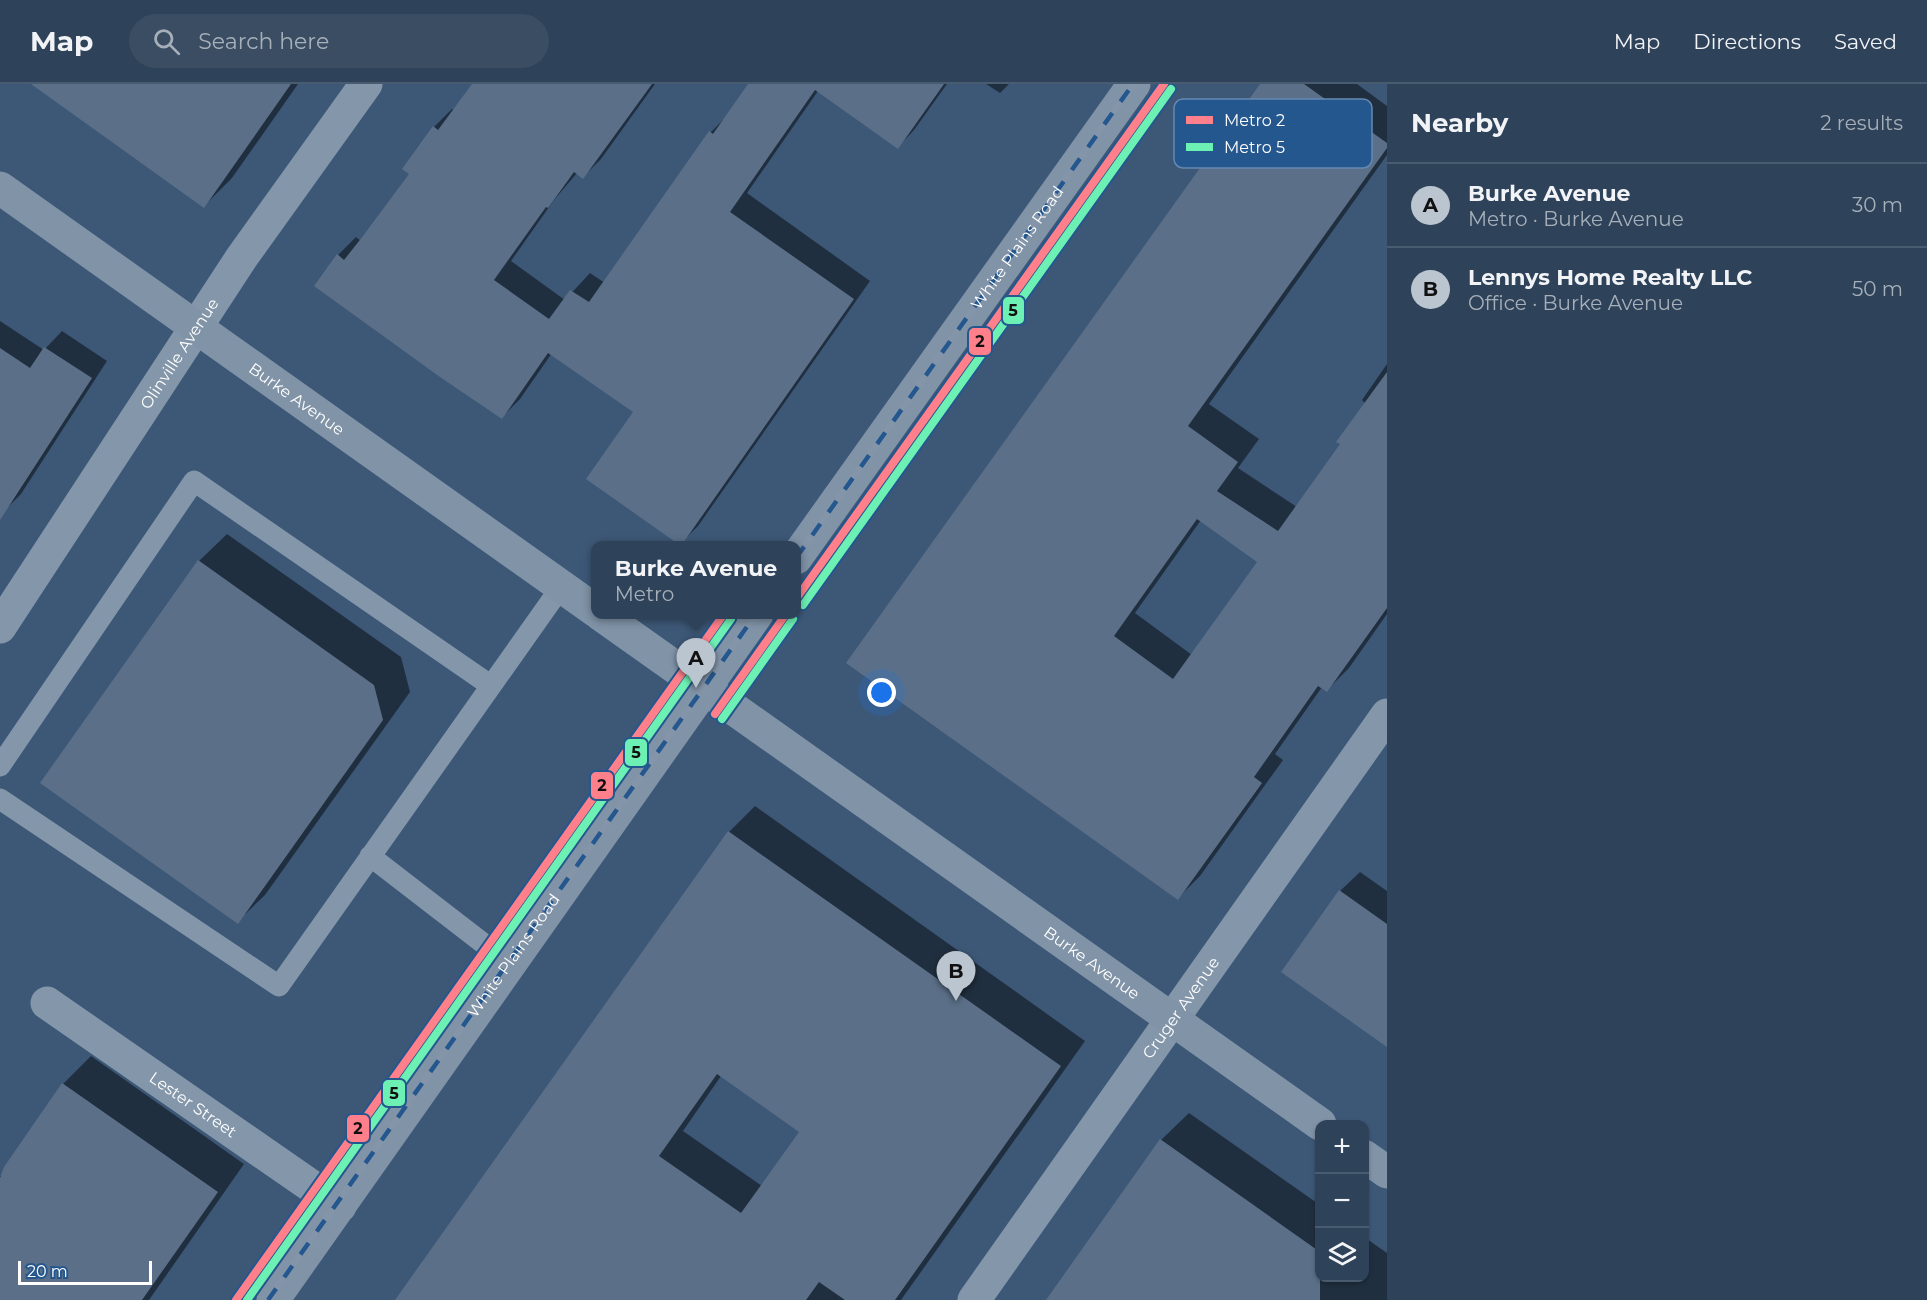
<!DOCTYPE html>
<html lang="en">
<head>
<meta charset="utf-8">
<style>
	body { margin:0; font-family:Montserrat,sans-serif; background:#3a4d62; color:#f1f3f6 }
	.controls { position:absolute; right:18px; bottom:18px; display:grid; overflow:hidden; border-radius:12px; box-shadow:0 2px 4px #0004 }
	.controls button { width:54px; height:54px; display:grid; place-items:center; padding:0; border:0; border-bottom:2px solid #495b6f; background:#2e4259; color:#f1f3f6; font:30px sans-serif }
	.scale { position:absolute; left:18px; bottom:15px; width:134px; box-sizing:border-box; padding-left:6px; border:3px solid #fff; border-top:0; font-size:16px; line-height:21px; white-space:nowrap; color:#fff; -webkit-text-stroke:4px #25578f; paint-order:stroke }
	.you { position:absolute; left:882px; top:609px; width:21px; height:21px; margin:-15px; border:4px solid #fff; border-radius:50%; background:#1a73e8; box-shadow:0 0 0 9px #1a73e833 }
	.badge { display:grid; place-items:center; width:39px; height:39px; border-radius:50%; background:#bbc5cf; color:#111; font-size:20px; font-weight:700 }
	.pin { position:absolute; translate:-50% -50px; filter:drop-shadow(0 2px 3px #0008) }
	.pin::after { content:''; position:absolute; top:32px; width:21px; height:18px; background:inherit; clip-path:polygon(0 0,100% 0,50% 100%) }
	.popup { position:absolute; left:591px; top:457px; width:210px; height:78px; box-sizing:border-box; display:grid; place-content:center; border-radius:12px; background:#2e4259; filter:drop-shadow(0 2px 4px #0005); font-size:20px; white-space:nowrap; color:#a7b0ba }
	.popup b { font-size:22px; color:#f1f3f6 }
	.popup::after { content:''; position:absolute; left:50%; top:100%; margin-left:-12px; border:12px solid transparent; border-top-color:#2e4259 }
	.list { margin:0; padding:0; list-style:none }
	h2 { display:flex; justify-content:space-between; align-items:center; height:78px; margin:0; padding:0 24px; font-size:26px }
	h2 small { font-size:20px; font-weight:400; color:#a7b0ba }
	.list li { display:grid; grid-template-columns:39px 1fr auto; gap:18px; align-items:center; box-sizing:border-box; height:84px; padding:0 24px; border-top:2px solid #495b6f }
	.list b { display:block; font-size:22px; white-space:nowrap }
	.list p { margin:0; font-size:20px; white-space:nowrap; color:#a7b0ba }
	.list em { font-size:20px; font-style:normal; color:#a7b0ba }
	.icon { flex:none; width:33px; height:33px; fill:none; stroke:currentColor; stroke-width:2; stroke-linecap:round; stroke-linejoin:round }
	.map { position:relative; flex:none; width:1387px; height:1216px; overflow:hidden }
	header { display:flex; align-items:center; gap:36px; box-sizing:border-box; height:84px; padding:0 30px; background:#2e4259; border-bottom:2px solid #495b6f }
	header strong { font-size:28px }
	nav { display:flex; gap:33px; margin-inline-start:auto; font-size:21px }
	.search { width:420px; height:54px; background:#3a4d62; display:flex; align-items:center; gap:15px; box-sizing:border-box; padding:0 21px; border-radius:33px; color:#a7b0ba; font-size:22px }
	main { display:flex }
	aside { flex:1; background:#2e4259 }
	.map>svg:first-child { display:block }
	.shadow { fill:#0007; fill-rule:evenodd }
	.building { fill:#5b7088; fill-rule:evenodd }
	.lines { fill:none; stroke-linecap:round; stroke-linejoin:round }
	.lane { stroke:#8497aa; stroke-width:21 }
	.street { stroke:#8497aa; stroke-width:33 }
	.secondary { stroke:#8093a7; stroke-width:33 }
	.rail-casing { stroke:#8495a9; stroke-width:7 }
	.rail { stroke:#25578f; stroke-width:4.5; stroke-dasharray:14; stroke-linecap:butt }
	.metro-1-casing { stroke:#25578f; stroke-width:12 }
	.metro-2-casing { stroke:#25578f; stroke-width:12 }
	.metro-1 { stroke:#ff808b; stroke-width:8 }
	.metro-2 { stroke:#6df0b3; stroke-width:8 }
	.labels { text-anchor:middle; stroke-width:4.5; stroke-linejoin:round; paint-order:stroke }
	.street-label { font-size:16px; fill:#fff; stroke:#25578f }
	.key { fill:#25578f; stroke:#6689b1; stroke-width:1.5 }
	.key-label { font-size:16px; fill:#fff }
	.line-badge { stroke:#25578f; stroke-width:2 }
	.pale-badge-label { font-size:16px; text-anchor:middle; font-weight:bold; fill:#111 }
</style>
</head>
<body>
<header>
<strong>Map</strong>
<div class="search"><svg class="icon" aria-label="search" viewBox="0 0 24 24"><circle cx="10" cy="10" r="6"/><path d="M15 15l6 6"/></svg>Search here</div>
<nav><a>Map</a><a>Directions</a><a>Saved</a></nav>
</header>
<main>
<div class="map">
<svg width="1387" height="1216" viewBox="0 0 1387 1216">
	<rect width="100%" height="100%" fill="#3d5877"/>
	<path class="shadow" d="M35,0h263l-66,94 -28,28z
		M476,0h179l-54,75 -18,18 -6,-4 -23,27 -43,61 54,39 25,-27 15,10 106,-151 18,-18 21,-30h197l-33,46 -16,17 -80,-56 -71,102 123,88 -172,245 -18,18 -45,-132 -83,-59 -32,46 -18,18 -164,-162 18,-18 5,4 50,-68 23,-46 18,-18 2,1z
		M986,0h23l-9,9z
		M1262,0h95l30,22v49l-178,249 50,35 -21,29 59,39 45,-63 24,-40 -4,-4 25,-36v250l-38,54 -22,22 -5,-3 -47,67 8,6 -83,116 -22,22 -330,-235zM1201,436l58,41 -67,94 -57,-42z
		M0,237l44,29 18,-19 45,30 -86,133 -16,16 -5,-3z
		M227,450l174,123 9,35 -145,203 -28,27 -38,-361z
		M755,722l330,235 -184,259h-504l332,-468zM721,992l80,56 -39,54 -79,-55z
		M1360,788l27,19v154l-104,-73 57,-81z
		M91,972l153,108 -95,136h-149v-124h2l3,-8 58,-84z
		M1189,1029l131,92v73h44v-41l23,16v47h-339l113,-160z"/>
	<path class="building" d="M31,0h260l-87,124z
		M472,0h180l-69,95 -9,-7 -26,36 -2,-1 -52,73 55,39 21,-29 19,12 120,-171 4,3 35,-50h196l-46,65 -83,-59 -85,122 124,87 -173,247 -95,-67 47,-67 -85,-59 -46,66 -62,-42 -126,-91 23,-32 7,6 19,-24 46,-62 -7,-5 31,-43 5,4z
		M1260,0h44l83,59v5l-199,278 50,36 -21,29 61,40 62,-87 -4,-2 51,-70v236l-60,84 -9,-6 -64,91 8,6 -84,117 -332,-237zM1197,435l60,43 -84,117 -59,-43z
		M44,263l48,31 -92,142v-172l30,20z
		M198,476l176,125 9,35 -145,204 -198,-141z
		M728,747l333,235 -166,234h-50l-26,-18 -13,18h-411zM717,990l82,58 -58,81 -82,-57z
		M1339,806l48,34v123l-106,-75z
		M62,999l156,109 -76,108h-142v-122l4,-11z
		M1160,1055l160,113v48h-274z"/>
	<g class="lines">
		<path class="lane" d="M0,682l194,-285 296,204
			M0,715l279,187 282,-399
			M370,772l140,108"/>
		<g class="street">
			<path id="s1" d="M0,543l242,-370 124,-173"/>
			<path id="s2" d="M47,919l293,203"/>
			<path id="s3" d="M974,1216l413,-585"/>
		</g>
		<g class="secondary">
			<path id="s4" d="M0,104l596,423"/>
			<path d="M796,474l338,-474"/>
			<path id="s5" d="M600,530l720,510"/>
			<path d="M1364,1072l23,16"/>
			<path d="M273,1216l484,-686"/>
		</g>
		<g class="rail-casing">
			<g id="rail">
				<path id="s6" d="M796,474l337,-474"/>
				<path id="s7" d="M268,1216l488,-686"/>
			</g>
		</g>
		<use href="#rail" class="rail"/>
		<g class="metro-1-casing">
			<path id="metro-1" d="M796,515l368,-515
				M715,630l71,-100
				M236,1216l488,-686"/>
		</g>
		<g class="metro-2-casing">
			<path id="metro-2" d="M803,521l368,-516
				M722,635l71,-100
				M247,1216l484,-681"/>
		</g>
		<use href="#metro-1" class="metro-1"/>
		<use href="#metro-2" class="metro-2"/>
	</g>
	<g class="labels">
		<g class="street-label">
			<text dy="6" stroke="none"><textPath href="#s6" startOffset="381">White Plains Road</textPath></text>
			<text dy="6" stroke="none"><textPath href="#s1" startOffset="327">Olinville Avenue</textPath></text>
			<text dy="6" stroke="none"><textPath href="#s4" startOffset="364">Burke Avenue</textPath></text>
			<text dy="6" stroke="none"><textPath href="#s7" startOffset="423">White Plains Road</textPath></text>
			<text dy="6" stroke="none"><textPath href="#s5" startOffset="603">Burke Avenue</textPath></text>
			<text dy="6" stroke="none"><textPath href="#s3" startOffset="358">Cruger Avenue</textPath></text>
			<text dy="6" stroke="none"><textPath href="#s2" startOffset="178">Lester Street</textPath></text>
		</g>
	</g>
	<rect x="1174" y="15" width="198" height="69" rx="9" class="key"/>
	<rect x="1186" y="32" width="27" height="8" fill="#ff808b"/>
	<rect x="1186" y="59" width="27" height="8" fill="#6df0b3"/>
	<g class="key-label">
		<text x="1224" y="42">Metro 2</text>
		<text x="1224" y="69">Metro 5</text>
	</g>
	<g class="line-badge">
		<rect x="1002" y="212" width="23" height="29" rx="6" fill="#6df0b3"/>
		<rect x="968" y="243" width="24" height="29" rx="6" fill="#ff808b"/>
		<rect x="624" y="654" width="24" height="29" rx="6" fill="#6df0b3"/>
		<rect x="590" y="687" width="24" height="29" rx="6" fill="#ff808b"/>
		<rect x="382" y="995" width="24" height="28" rx="6" fill="#6df0b3"/>
		<rect x="346" y="1030" width="24" height="29" rx="6" fill="#ff808b"/>
	</g>
	<g class="pale-badge-label">
		<text x="1013" y="232">5</text>
		<text x="980" y="263">2</text>
		<text x="636" y="674">5</text>
		<text x="602" y="707">2</text>
		<text x="394" y="1015">5</text>
		<text x="358" y="1050">2</text>
	</g>
</svg>
<div class="controls">
<button>+</button>
<button>−</button>
<button><svg class="icon" aria-label="layers" viewBox="0 0 24 24"><path d="M12 4l9 5-9 5-9-5zM3 14l9 5 9-5"/></svg></button>
</div>
<div class="scale">20 m</div>
<div class="you"></div>
<div class="pin badge" style="left:696px;top:604px">A</div>
<div class="popup"><b>Burke Avenue</b>Metro</div>
<div class="pin badge" style="left:956px;top:917px">B</div>
</div>
<aside>
<h2>Nearby<small>2 results</small></h2>
<ul class="list">
<li><span class="badge">A</span><div><b>Burke Avenue</b><p>Metro · Burke Avenue</p></div><em>30 m</em></li>
<li><span class="badge">B</span><div><b>Lennys Home Realty LLC</b><p>Office · Burke Avenue</p></div><em>50 m</em></li>
</ul>
</aside>
</main>
</body>
</html>
